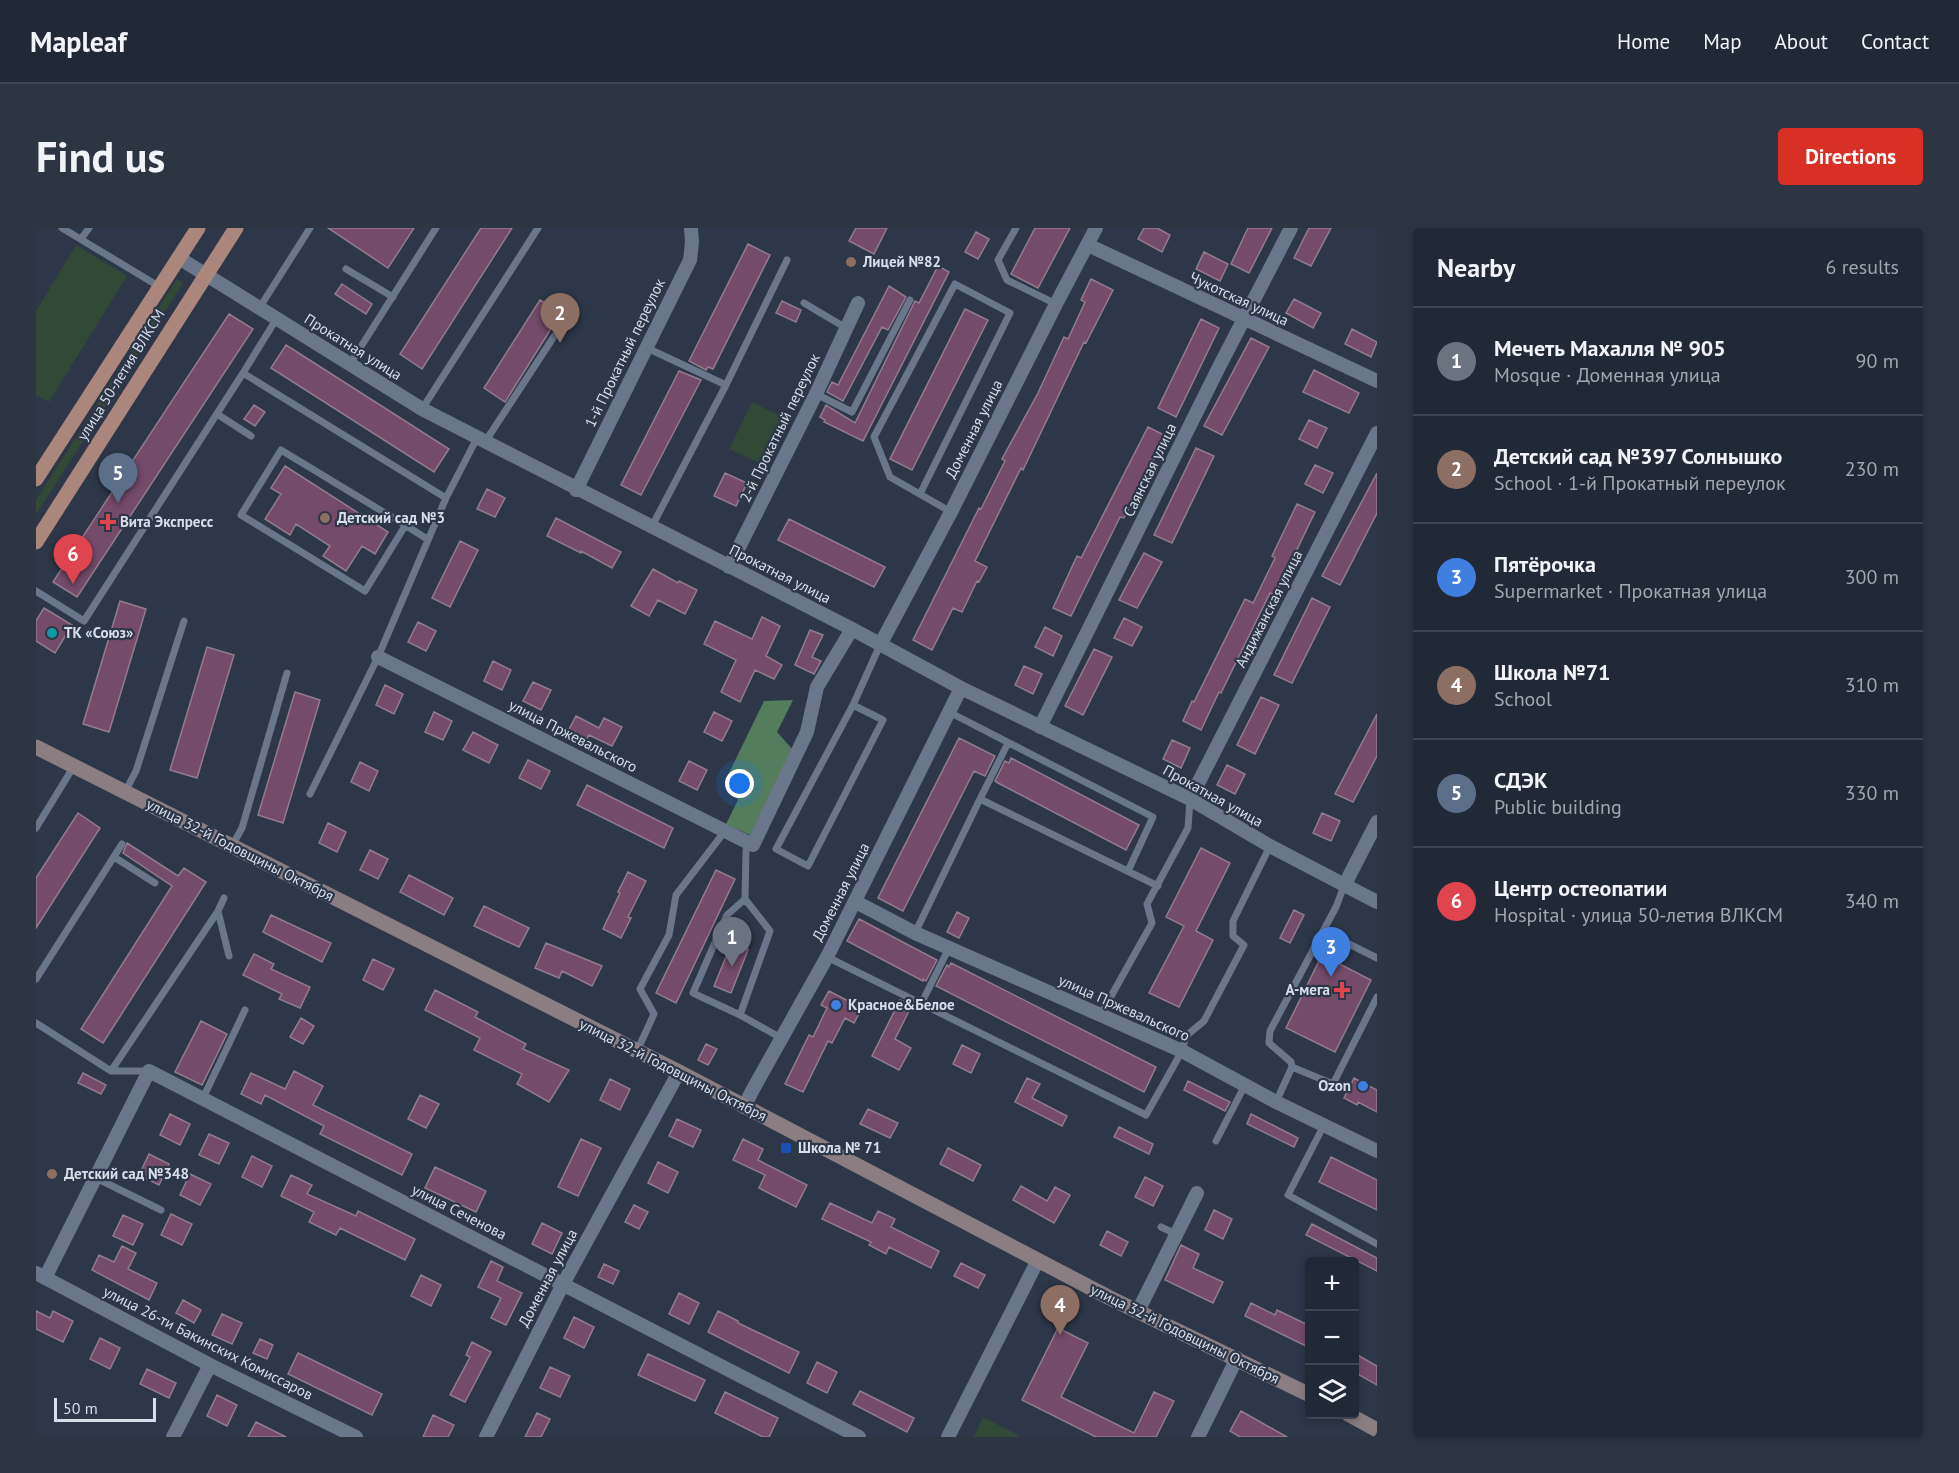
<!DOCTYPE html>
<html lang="en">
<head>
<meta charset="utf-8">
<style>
	body { margin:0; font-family:"PT Sans",sans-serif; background:#2e3542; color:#f1f3f6 }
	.controls { position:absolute; right:18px; bottom:18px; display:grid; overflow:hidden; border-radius:6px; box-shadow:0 3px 9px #0003 }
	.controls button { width:54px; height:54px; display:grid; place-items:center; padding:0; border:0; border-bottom:2px solid #3f4551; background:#222936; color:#f1f3f6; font:30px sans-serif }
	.scale { position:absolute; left:18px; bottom:15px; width:102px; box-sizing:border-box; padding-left:6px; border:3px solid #d7dee9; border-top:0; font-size:16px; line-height:21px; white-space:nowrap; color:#d7dee9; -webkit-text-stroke:4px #2d3748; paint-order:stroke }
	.you { position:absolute; left:704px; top:556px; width:21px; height:21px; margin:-15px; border:4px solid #fff; border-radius:50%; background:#1a73e8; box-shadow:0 0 0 9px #1a73e833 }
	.badge { display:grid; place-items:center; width:39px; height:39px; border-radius:50%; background:#d93025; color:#fff; font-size:20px; font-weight:700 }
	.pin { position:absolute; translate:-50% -50px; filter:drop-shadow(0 2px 3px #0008) }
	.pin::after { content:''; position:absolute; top:32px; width:21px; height:18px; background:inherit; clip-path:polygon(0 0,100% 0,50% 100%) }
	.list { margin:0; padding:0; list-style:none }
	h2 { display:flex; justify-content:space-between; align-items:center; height:78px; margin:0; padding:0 24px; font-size:26px }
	h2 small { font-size:20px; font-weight:400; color:#a2a6ad }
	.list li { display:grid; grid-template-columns:39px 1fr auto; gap:18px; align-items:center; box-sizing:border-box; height:108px; padding:0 24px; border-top:2px solid #3f4551 }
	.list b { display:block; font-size:22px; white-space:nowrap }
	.list p { margin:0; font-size:20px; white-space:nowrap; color:#a2a6ad }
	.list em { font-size:20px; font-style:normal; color:#a2a6ad }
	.icon { flex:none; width:33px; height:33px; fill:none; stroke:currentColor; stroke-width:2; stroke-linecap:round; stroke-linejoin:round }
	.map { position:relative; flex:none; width:1341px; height:1209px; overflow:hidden; border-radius:6px }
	header { display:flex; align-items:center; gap:36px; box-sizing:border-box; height:84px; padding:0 30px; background:#222936; border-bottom:2px solid #3f4551 }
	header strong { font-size:28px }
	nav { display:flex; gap:33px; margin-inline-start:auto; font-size:21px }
	.intro { display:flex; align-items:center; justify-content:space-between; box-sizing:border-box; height:144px; padding:0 36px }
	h1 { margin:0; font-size:42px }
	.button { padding:15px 27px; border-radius:6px; background:#d93025; color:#fff; font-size:21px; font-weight:700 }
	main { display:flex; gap:36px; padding:0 36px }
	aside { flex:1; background:#222936; border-radius:6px; box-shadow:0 3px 9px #0003 }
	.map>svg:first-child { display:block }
	.green { fill:#314936 }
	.forest { fill:#537d5c }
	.building { fill:#744b69; stroke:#917c8b; stroke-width:1.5 }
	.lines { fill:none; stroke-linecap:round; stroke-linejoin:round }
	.service { stroke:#6a7689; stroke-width:7 }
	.minor { stroke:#6a7689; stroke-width:14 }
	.secondary { stroke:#8a7e82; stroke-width:15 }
	.primary { stroke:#ab867c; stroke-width:15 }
	.education-dot { fill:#8d6e63; stroke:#2d3748; stroke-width:2 }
	.health-dot { fill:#e0444e; stroke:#2d3748; stroke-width:2 }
	.culture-dot { fill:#0f9aa8; stroke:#2d3748; stroke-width:2 }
	.shop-dot { fill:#3f7fe0; stroke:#2d3748; stroke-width:2 }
	.transit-dot { fill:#1a4fb4; stroke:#2d3748; stroke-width:2 }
	.labels { text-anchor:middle; stroke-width:4.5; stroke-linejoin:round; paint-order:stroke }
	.poi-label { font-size:15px; font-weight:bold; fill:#d7dee9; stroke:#2d3748; text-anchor:start }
	.street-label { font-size:15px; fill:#d7dee9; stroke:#2d3748 }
</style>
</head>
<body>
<header>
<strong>Mapleaf</strong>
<nav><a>Home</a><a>Map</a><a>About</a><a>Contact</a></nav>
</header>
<div class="intro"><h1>Find us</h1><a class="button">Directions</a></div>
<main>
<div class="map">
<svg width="1341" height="1209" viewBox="0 0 1341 1209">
	<rect width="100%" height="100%" fill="#2d3748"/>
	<path class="green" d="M40,17l51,31 -78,126 -13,-7v-84z
		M141,51l6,4 -147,232v-15z
		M716,174l30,15 -23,46 -30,-14z
		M947,1189l35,18 -1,2h-43z"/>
	<path class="forest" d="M757,472l-16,32 16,18 -43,85 -24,-11 12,-24 -9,-27 35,-72z"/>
	<path class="building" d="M292,0h86l-26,40z
		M445,0h31l-90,141 -22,-15z
		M820,0h31l-13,26 -25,-13z
		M999,0h35l-32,60 -27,-14z
		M1108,0h13l13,7 -8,17 -24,-13z
		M1212,0h24l-23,45 -18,-9z
		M1273,0h22l-20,38 -17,-8z
		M940,4l13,7 -11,20 -13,-7z
		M712,16l22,11 -57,114 -5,-2 -2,3 -17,-9z
		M1168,24l24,12 -8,17 -24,-12z
		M902,38l11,6 -86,169 -39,-19 1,-2 -5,-3 6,-12 29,18 60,-122 4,2z
		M1055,51l22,11 -27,53 -2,-1 -61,128 -2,-2 -46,93 12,6 -8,15 -2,-1 -15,31 -9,-4 -21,42 -19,-10 66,-132 2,1 24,-48 -3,-2 36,-66 26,-56 4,2 17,-37 -4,-2z
		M306,56l30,20 -6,10 -31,-20z
		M853,58l17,11 -18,33 -6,-3 -39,74 -16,-9 5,-10 6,3z
		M1258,71l27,14 -8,15 -27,-15z
		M504,72l21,13 -56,89 -21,-14z
		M746,73l19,9 -5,12 -20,-9z
		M929,81l23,11 -76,150 -22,-11z
		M193,86l24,15 -176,268 -24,-15z
		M1165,91l18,9 -43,89 -18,-9z
		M1316,101l25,13 -6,15 -26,-13z
		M1215,110l18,9 -47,88 -18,-9z
		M250,117l163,104 -15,23 -163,-104z
		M1278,142l45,23 -10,20 -46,-21z
		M643,143l22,9 -60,115 -20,-10z
		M218,177l11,7 -10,14 -11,-7z
		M1273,192l18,8 -10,20 -18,-9z
		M1112,199l18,9 -42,82 -4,-1 -49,99 -18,-8 24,-52 4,2z
		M1160,220l18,8 -42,87 -18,-8z
		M1279,237l18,8 -10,20 -18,-9z
		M249,238l103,66 -13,22 -13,-8 -16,25 -23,-15 7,-10 -34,-22 -6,11 -25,-16 16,-25 -10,-6z
		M689,245l22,10 -11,23 -22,-10z
		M1341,245v40l-37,72 -18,-9z
		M451,261l18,9 -10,19 -18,-8z
		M1261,276l18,8 -40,83 -5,-2 -49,100 -2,-1 -18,38 -18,-9 9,-20 2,1 51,-103 8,4 22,-45 -3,-2z
		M520,290l65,34 -9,16 -31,-17v2l-34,-17z
		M753,291l96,48 -11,20 -96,-47z
		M424,313l18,9 -28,57 -18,-9z
		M1108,325l18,9 -25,46 -18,-8z
		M617,341l25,14 1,-2 18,9 -12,24 -27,-14 -9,16 -18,-10z
		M1276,370l18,9 -38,76 -18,-8z
		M84,373l26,8 -37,123 -26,-8z
		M8,380l28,17 -17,28 -19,-12v-20z
		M726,389l18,9 -14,30 16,9 -8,14 -19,-9 -15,32 -19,-10 15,-32 -32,-16 11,-23 37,18z
		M1088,390l18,9 -10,19 -18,-8z
		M382,394l18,9 -10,20 -18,-9z
		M1009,399l17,9 -9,20 -18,-9z
		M774,402l13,5 -11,22 9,4 -7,13 -19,-9z
		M171,419l27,8 -37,123 -27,-8z
		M1058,421l18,8 -29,58 -18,-9z
		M457,433l18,9 -9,20 -18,-9z
		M988,438l18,8 -9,20 -18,-9z
		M497,454l18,8 -10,20 -18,-9z
		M349,457l18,9 -9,20 -18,-9z
		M259,464l25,8 -37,123 -25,-8z
		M1225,469l18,8 -24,49 -18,-9z
		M398,484l18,9 -9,19 -18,-8z
		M678,484l18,9 -10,20 -18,-9z
		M1341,486v42l-24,46 -18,-8z
		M540,488l23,12 5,-10 18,9 -10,19 -23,-11 -4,7 -18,-9z
		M437,504l25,13 -9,18 -26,-13z
		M923,510l36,18 -10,20 -11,-5 -71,140 -25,-13z
		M1136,512l18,8 -9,20 -18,-9z
		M975,530l128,67 -13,25 -128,-67 -3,-2 10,-20 4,2z
		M492,532l22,11 -9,18 -22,-11z
		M653,533l18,9 -10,20 -18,-9z
		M324,534l18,9 -9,20 -18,-9z
		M1191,537l18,9 -10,20 -18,-9z
		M551,557l86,43 -9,20 -87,-43z
		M42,585l22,15 -64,100v-50z
		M1286,585l18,8 -9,20 -18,-8z
		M292,595l18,9 -9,20 -18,-9z
		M91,615l51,33 6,-8 22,14 -103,161 -22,-14 91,-143 -49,-33z
		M1165,620l29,15 -34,68 17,9 -34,67 -30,-14 35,-67 -18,-9z
		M334,622l18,9 -10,20 -18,-9z
		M680,642l19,9 -59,124 -20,-10z
		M592,644l18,9 -18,36 3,1 -10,20 -18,-9 17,-36 -2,-1z
		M373,647l44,23 -9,17 -44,-23z
		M448,678l45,22 -10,19 -45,-21z
		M1258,682l10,5 -14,28 -10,-5z
		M921,684l12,6 -10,20 -12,-6z
		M235,687l60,28 -9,19 -59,-30z
		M823,691l78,41 -11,21 -3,-2v2l-76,-40z
		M708,710l4,12 -17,43 -17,-7 19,-46 3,2z
		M510,715l56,23 -10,20 -30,-15 -3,7 -24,-10z
		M218,726l20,10 -3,5 39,18 -10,21 -21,-9 3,-5 -39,-19z
		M1286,727l49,25 -36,72 -49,-24z
		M337,731l21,10 -11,21 -20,-10z
		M915,735l205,104 -12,25 -208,-106 11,-21 2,2z
		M399,762l43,22 -3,5 51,27 -3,5 46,21 -20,32 -32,-18 5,-10 -48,-24 6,-12 -55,-28z
		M793,763l33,17 -8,15 -9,-5 -13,25 -4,-2 -25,51 -18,-8 24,-49 4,2 14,-29 -6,-3z
		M864,772l12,5 -17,34 16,9 -12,22 -27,-14z
		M265,790l13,8 -11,18 -13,-7z
		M165,793l26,13 -25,51 -27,-13z
		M670,816l11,5 -9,16 -10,-5z
		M926,817l18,9 -9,19 -18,-9z
		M258,843l29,15 -10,19 99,49 -10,21 -82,-41 4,-8 -59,-31 -4,9 -20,-10 10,-21 34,16z
		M47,845l23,12 -5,9 -23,-11z
		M991,850l13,6 -8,14 35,18 -5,10 -47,-24z
		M1318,850l23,12v22l-19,-10 -1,3 -13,-7z
		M574,851l20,10 -10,21 -20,-10z
		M1152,853l42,21 -5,9 -41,-21z
		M384,867l19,9 -13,24 -18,-9z
		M832,881l30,14 -8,15 -30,-14z
		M134,886l20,10 -10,21 -20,-10z
		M1215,886l47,24 -4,9 -47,-23z
		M641,891l24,11 -8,17 -24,-11z
		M1083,899l34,17 -4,10 -35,-17z
		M173,906l20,9 -10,21 -20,-9z
		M545,911l20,9 -23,48 -20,-9z
		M707,911l20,10 -5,11 49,25 -11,22 -37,-19 6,-13 -32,-15z
		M912,920l33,17 -8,16 -33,-17z
		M113,926l20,10 -10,21 -20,-10z
		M216,928l20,10 -10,21 -20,-10z
		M1295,929l46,23v30l-58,-28z
		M622,934l20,10 -10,21 -20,-10z
		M399,939l51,24 -10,21 -51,-24z
		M154,946l21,10 -11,21 -20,-10z
		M255,947l21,10 -5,9 49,22 2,-5 57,28 -10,21 -65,-32 -4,7 -27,-13 5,-10 -33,-16z
		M1109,949l18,9 -10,20 -18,-9z
		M985,958l26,15 8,-14 15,8 -16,28 -41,-23z
		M794,975l42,20 6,-12 17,8 -4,8 48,24 -8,17 -42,-21 -3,7 -17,-9 2,-3 -49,-23z
		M598,977l14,7 -9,17 -14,-7z
		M1178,982l18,9 -9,20 -18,-9z
		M135,986l21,10 -10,21 -21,-10z
		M87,987l20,9 -10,21 -20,-9z
		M506,995l20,10 -10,21 -20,-10z
		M1276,996l65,34v13l-71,-36z
		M1071,1003l21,11 -7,14 -21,-11z
		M1145,1017l18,9 -6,14 30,14 -10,21 -48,-23z
		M86,1018l14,7 -8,16 29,14 -8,17 -57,-30 7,-15 15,7z
		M455,1033l12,6 -6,14 25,12 -16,32 -15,-7 10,-20 -23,-11z
		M925,1035l24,12 -7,13 -24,-12z
		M568,1036l15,7 -6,13 -15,-7z
		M385,1047l20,10 -10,21 -20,-10z
		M643,1065l20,10 -10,21 -20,-10z
		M147,1072l18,10 -7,13 -18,-10z
		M1215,1075l24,12 2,-5 33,16v22l-65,-32z
		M0,1083l14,7 3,-7 20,10 -10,21 -27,-13z
		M682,1083l20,10v2l61,29 -10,21 -81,-41z
		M186,1086l20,9 -10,21 -20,-9z
		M538,1089l20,10 -10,21 -20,-10z
		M1022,1100l30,15 -27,54 73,36 20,-41 20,9 -18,36h-60l-74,-37z
		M64,1110l20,10 -10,21 -20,-10z
		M224,1111l13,6 -6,14 -14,-6z
		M436,1114l19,10 -26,50 -15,-7 20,-38 -4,-2z
		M262,1125l84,41 -10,21 -84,-41z
		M1318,1125l23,13v19l-23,-13z
		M612,1126l57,26 -10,21 -57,-26z
		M781,1134l20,10 -10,21 -20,-10z
		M514,1139l20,9 -10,21 -20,-9z
		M111,1141l29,14 -7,15 -29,-14z
		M824,1163l54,27 -7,14 -54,-28z
		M689,1164l53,26 -9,19h-6l-48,-24z
		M181,1167l20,10 -10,21 -20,-10z
		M1205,1183l46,26h-47l-10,-6z
		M501,1185l13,6 -9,18h-16z
		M397,1187l21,10 -6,12h-25z
		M220,1194l30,15h-38z"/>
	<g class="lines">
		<path class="service" d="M26,0l98,59
			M980,0l-18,32 9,20 49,24
			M45,11l8,-11
			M310,41l47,28
			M768,75l42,25
			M224,79l50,-79
			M241,90l-34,55 203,125
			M611,120l79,37
			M314,136l86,-136
			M780,166l36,18 58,-112
			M386,181l116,-181
			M181,186l34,22
			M449,214l85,-130
			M884,266l90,-181 -55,-29 -81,153 16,40 61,35
			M369,298l-40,65 -124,-76 40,-65 132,80 14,9
			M615,300l75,-143 61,-125
			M0,363l48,30 159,-248
			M817,477l30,15 -75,146 -32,-17 77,-144 27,-60
			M913,484l204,105 -25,54
			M89,564l11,-21 48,-150
			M274,566l68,-137 68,-159 31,-60
			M944,571l28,-56
			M0,600l38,-62
			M717,617l-7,5 -1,49 25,32 -30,84 41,23
			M196,618l10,-18 45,-155
			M78,629l41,26
			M182,683l11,45
			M1287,703l54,27
			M879,705l65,-134 178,87
			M791,729l319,158 36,-64 4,-15 18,-15 40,-76 -11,-9v-15l37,-75
			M0,751l86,-135
			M885,776l28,-56
			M704,787l-47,-22 34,-78 18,-16
			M1064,788l52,-93 -5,-19 41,-76 2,-29
			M0,795l75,48h37
			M601,823l17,-37 -14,-25 29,-54 7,-40 49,-64
			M1256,839l41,17 44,-87
			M75,843l107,-160 6,-13
			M167,870l42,-88
			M1240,874l16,-35 -1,-5 -22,-19 1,-12 66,-124 8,-21
			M1288,897l-36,70 89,49
			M1180,913l29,-56
			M60,950l65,32
			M1125,999l15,7"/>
		<path class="minor" d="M1052,17l289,136
			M143,30l243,151 430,220 109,59 229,111 80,47 107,56
			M540,262l114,-230 2,-18 -1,-13
			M693,339l87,-173 42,-91
			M844,417l71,-133 105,-208 40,-76
			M342,429l375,188 54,-113 10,-45 35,-58
			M1004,499l179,-360 72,-139
			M1154,571l187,-366
			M1308,658l33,-64
			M820,674l59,31 267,118 94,51 101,49
			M708,879l8,-16 75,-134 134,-269
			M0,1045l174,92 146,72
			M9,1050l104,-207 710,366
			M1102,1083l59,-118
			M137,1209l37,-72
			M450,1209l77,-153 116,-212
			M912,1209l90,-177
			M1162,1209l39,-79"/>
		<path class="secondary" d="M0,519l643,325 431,226 200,97
			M1312,1186l29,16"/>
		<path class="primary" d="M0,251l162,-251
			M0,314l200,-314"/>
	</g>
	<g class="education-dot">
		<circle cx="815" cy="34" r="6"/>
		<circle cx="289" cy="290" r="6"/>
		<circle cx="16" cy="946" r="6"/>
	</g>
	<g class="health-dot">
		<path d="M69 285h6v6h6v6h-6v6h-6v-6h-6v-6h6z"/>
		<path d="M1303 753h6v6h6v6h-6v6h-6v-6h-6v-6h6z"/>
	</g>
	<circle class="culture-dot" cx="16" cy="405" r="6"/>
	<g class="shop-dot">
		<circle cx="800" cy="777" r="6"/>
		<circle cx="1327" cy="858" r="6"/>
	</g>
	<rect class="transit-dot" x="744" y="914" width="12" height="12" rx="3"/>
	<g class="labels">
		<g class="poi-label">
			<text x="827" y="39">Лицей №82</text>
			<text x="301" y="295">Детский сад №3</text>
			<text x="84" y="299">Вита Экспресс</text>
			<text x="28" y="410">ТК «Союз»</text>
			<text x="1294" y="767" text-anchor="end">А-мега</text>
			<text x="812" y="782">Красное&amp;Белое</text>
			<text x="1315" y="863" text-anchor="end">Ozon</text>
			<text x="762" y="925">Школа № 71</text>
			<text x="28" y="951">Детский сад №348</text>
		</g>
		<g class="street-label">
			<text transform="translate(1203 71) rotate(25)" y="5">Чукотская улица</text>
			<text transform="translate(317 119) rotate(32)" y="5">Прокатная улица</text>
			<text transform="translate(589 125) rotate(-64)" y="5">1-й Прокатный переулок</text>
			<text transform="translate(85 147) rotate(-58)" y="5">улица 50-летия ВЛКСМ</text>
			<text transform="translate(744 200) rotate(-64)" y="5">2-й Прокатный переулок</text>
			<text transform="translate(938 201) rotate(-63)" y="5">Доменная улица</text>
			<text transform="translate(1114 242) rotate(-64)" y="5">Саянская улица</text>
			<text transform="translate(744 346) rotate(27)" y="5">Прокатная улица</text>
			<text transform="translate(1233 381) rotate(-63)" y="5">Андижанская улица</text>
			<text transform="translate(537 508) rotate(27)" y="5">улица Пржевальского</text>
			<text transform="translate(1177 568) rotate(29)" y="5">Прокатная улица</text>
			<text transform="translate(204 622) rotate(27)" y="5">улица 32-й Годовщины Октября</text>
			<text transform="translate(805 664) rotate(-63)" y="5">Доменная улица</text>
			<text transform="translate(1088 780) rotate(24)" y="5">улица Пржевальского</text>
			<text transform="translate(637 842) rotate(27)" y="5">улица 32-й Годовщины Октября</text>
			<text transform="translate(423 984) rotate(27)" y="5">улица Сеченова</text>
			<text transform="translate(512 1050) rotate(-62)" y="5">Доменная улица</text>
			<text transform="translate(1149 1106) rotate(26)" y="5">улица 32-й Годовщины Октября</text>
			<text transform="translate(172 1115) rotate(27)" y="5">улица 26-ти Бакинских Комиссаров</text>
		</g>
	</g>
</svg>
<div class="controls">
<button>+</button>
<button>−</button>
<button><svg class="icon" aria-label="layers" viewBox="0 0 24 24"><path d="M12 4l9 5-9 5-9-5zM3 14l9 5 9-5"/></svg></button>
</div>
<div class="scale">50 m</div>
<div class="you"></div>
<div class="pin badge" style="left:696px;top:739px;background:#6b7280">1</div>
<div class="pin badge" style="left:524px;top:115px;background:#8d6e63">2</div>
<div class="pin badge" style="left:1295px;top:749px;background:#3f7fe0">3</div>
<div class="pin badge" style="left:1024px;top:1107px;background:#8d6e63">4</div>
<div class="pin badge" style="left:82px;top:275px;background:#5c6f8a">5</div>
<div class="pin badge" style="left:37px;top:356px;background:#e0444e">6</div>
</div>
<aside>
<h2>Nearby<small>6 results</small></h2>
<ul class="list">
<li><span class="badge" style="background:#6b7280">1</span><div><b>Мечеть Махалля № 905</b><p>Mosque · Доменная улица</p></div><em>90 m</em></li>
<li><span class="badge" style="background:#8d6e63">2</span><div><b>Детский сад №397 Солнышко</b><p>School · 1-й Прокатный переулок</p></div><em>230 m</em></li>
<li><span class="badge" style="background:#3f7fe0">3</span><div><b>Пятёрочка</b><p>Supermarket · Прокатная улица</p></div><em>300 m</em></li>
<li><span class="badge" style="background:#8d6e63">4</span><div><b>Школа №71</b><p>School</p></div><em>310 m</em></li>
<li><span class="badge" style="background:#5c6f8a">5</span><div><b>СДЭК</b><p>Public building</p></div><em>330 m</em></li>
<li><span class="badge" style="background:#e0444e">6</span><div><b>Центр остеопатии</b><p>Hospital · улица 50-летия ВЛКСМ</p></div><em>340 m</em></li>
</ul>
</aside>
</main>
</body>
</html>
